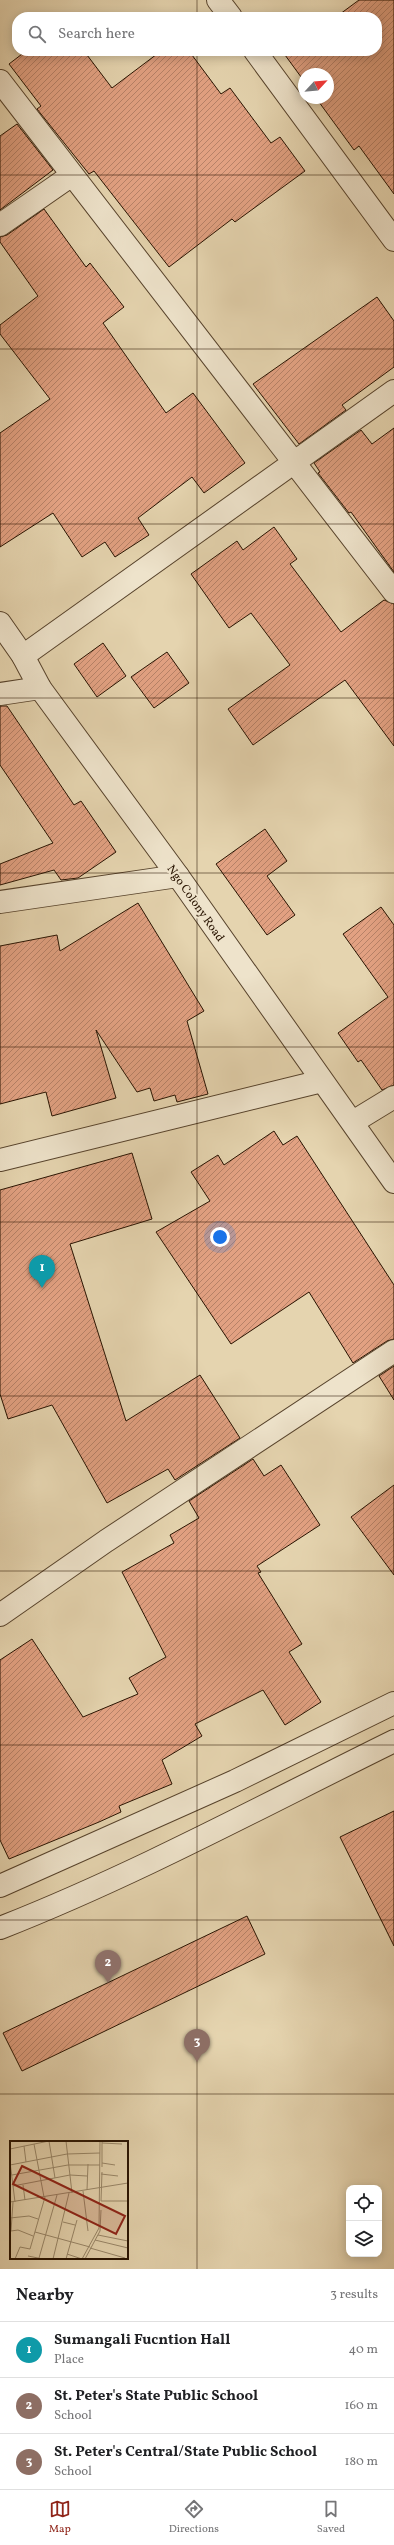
<!DOCTYPE html>
<html lang="en">
<head>
<meta charset="utf-8">
<style>
	body { margin:0; font-family:Vollkorn,serif; background:#f2f2f2; color:#202124 }
	.controls { position:absolute; right:12px; bottom:12px; display:grid; overflow:hidden; border-radius:8px; box-shadow:0 2px 10px #0003 }
	.controls button { width:36px; height:36px; display:grid; place-items:center; padding:0; border:0; border-bottom:1px solid #e0e0e0; background:#fff; color:#202124; font:20px sans-serif }
	.compass { position:absolute; left:298px; top:68px; width:36px; height:36px; border-radius:50%; background:#fff; box-shadow:0 2px 10px #0003; rotate:64deg }
	.you { position:absolute; left:220px; top:1237px; width:14px; height:14px; margin:-10px; border:3px solid #fff; border-radius:50%; background:#1a73e8; box-shadow:0 0 0 6px #1a73e833 }
	.badge { display:grid; place-items:center; width:26px; height:26px; border-radius:50%; background:#8f2418; color:#fff; font-size:13px; font-weight:700 }
	.pin { position:absolute; translate:-50% -33px; filter:drop-shadow(0 1px 2px #0008) }
	.pin::after { content:''; position:absolute; top:21px; width:14px; height:12px; background:inherit; clip-path:polygon(0 0,100% 0,50% 100%) }
	.list { margin:0; padding:0; list-style:none }
	h2 { display:flex; justify-content:space-between; align-items:center; height:52px; margin:0; padding:0 16px; font-size:17px }
	h2 small { font-size:13px; font-weight:400; color:#757577 }
	.list li { display:grid; grid-template-columns:26px 1fr auto; gap:12px; align-items:center; box-sizing:border-box; height:56px; padding:0 16px; border-top:1px solid #e0e0e0 }
	.list b { display:block; font-size:15px; white-space:nowrap }
	.list p { margin:0; font-size:13px; white-space:nowrap; color:#757577 }
	.list em { font-size:13px; font-style:normal; color:#757577 }
	.icon { flex:none; width:22px; height:22px; fill:none; stroke:currentColor; stroke-width:2; stroke-linecap:round; stroke-linejoin:round }
	.map { position:relative; flex:none; width:394px; height:2269px; overflow:hidden }
	.search { position:absolute; background:#fff; box-shadow:0 2px 10px #0003; left:12px; right:12px; top:12px; height:44px; display:flex; align-items:center; gap:10px; box-sizing:border-box; padding:0 14px; border-radius:16px; color:#757577; font-size:15px }
	.sheet { height:220px; background:#fff }
	nav { display:flex; justify-content:space-around; align-items:center; box-sizing:border-box; height:56px; border-top:1px solid #e0e0e0; background:#fff; font-size:11px; color:#757577 }
	nav a { display:grid; justify-items:center; gap:2px }
	nav .on { color:#8f2418 }
	.map>svg:first-child { display:block }
	.building { fill:url(#building-hatch); stroke:#281301 }
	.lines { fill:none; stroke-linecap:round; stroke-linejoin:round }
	.minor-casing { stroke:#57432c; stroke-width:24 }
	.tertiary-casing { stroke:#57432c; stroke-width:24 }
	.minor { stroke:#eee3cb; stroke-width:22 }
	.tertiary { stroke:#eee3cb; stroke-width:22 }
	.grid { fill:none; stroke:#281301; stroke-width:1; stroke-opacity:0.55 }
	.labels { text-anchor:middle; stroke-width:4; stroke-linejoin:round; paint-order:stroke }
	.street-label { font-size:12px; fill:#281301; stroke:#eee3cb }
	.inset-road { fill:none; stroke:#998769; stroke-width:1 }
	.view { fill:#8f2418; fill-opacity:0.15; stroke:#8f2418; stroke-width:2 }
	.inset-edge { fill:none; stroke:#281301; stroke-width:2 }
</style>
</head>
<body>
<div class="map">
<svg width="394" height="2269" viewBox="0 0 394 2269">
	<defs>
		<pattern id="building-hatch" width="6" height="6" patternUnits="userSpaceOnUse"><rect width="6" height="6" fill="#e2a182"/><path d="M-1 1l2-2M0 6l6-6M5 7l2-2" fill="none" stroke="#b78268"/></pattern>
	</defs>
	<rect width="100%" height="100%" fill="#e5d4af"/>
	<filter id="stains"><feTurbulence type="fractalNoise" baseFrequency=".005" numOctaves="4"/><feColorMatrix values="0 0 0 0 .2 0 0 0 0 .09 0 0 0 0 .02 0 0 0 .5 -.17"/></filter>
	<radialGradient id="worn" r=".72"><stop offset=".6" stop-color="#630" stop-opacity="0"/><stop offset="1" stop-color="#630" stop-opacity=".3"/></radialGradient>
	<path class="building" d="M359,0h35v194l-35,-48 -5,4 -38,-52h12v-24h-24v7l-19,-26 5,-4h87v-34h-41z
		M26,51h58l28,37 49,-37h28l32,43 9,-6 41,55 9,-6 25,34 -70,51 -3,-3 -63,48 -75,-96 -5,3 -52,-65 4,-3 -32,-42z
		M17,124l36,46 -53,40v-74z
		M44,209l42,58 4,-4 34,44 -21,16 63,90 27,-20 52,70 -41,30 -12,-16 -54,41 11,17 -34,22 -10,-15 -23,15 -29,-44 -53,34v-114l50,-34 -50,-65v-9l38,-29 -38,-54v-5l7,-2z
		M377,297l17,24v46l-52,38 4,5 -47,34 -46,-60z
		M394,428v144l-43,-60 -2,1 -31,-40 2,-1 -6,-9 47,-33 11,14z
		M274,527l23,32 -7,5 51,68 43,-32 10,4v142l-49,-66 -92,65 -25,-36 62,-44 -39,-52 -22,15 -38,-54 46,-33 6,9z
		M103,643l23,33 -29,21 -23,-33z
		M167,652l22,31 -35,25 -23,-31z
		M0,706h7l67,99 7,-4 35,51 -38,26 -17,2 -7,-10 -54,15v-21l53,-21 -53,-78z
		M265,829l22,32 -20,15 28,39 -28,20 -51,-71z
		M138,903l66,108 -17,10 21,73 -31,8 -2,-7 -21,6 -4,-13 -13,4 -41,-62 20,68 -64,18 -6,-24 -46,12v-158l57,-11 3,16z
		M381,907l13,18v160l-12,5 -21,-30 -3,2 -20,-29 50,-36 -45,-63z
		M274,1131l9,14 14,-9 97,149v54l-7,2 -34,22 -44,-71 -78,52 -75,-112 54,-31 -19,-29 27,-17 6,10z
		M132,1153l20,66 -82,25 56,177 74,-46 40,63 -65,42 -7,-11 -61,34 -55,-98 -44,14 -8,-25v-204z
		M394,1366v34l-15,-24z
		M253,1459l11,17 17,-11 39,60 -63,41 4,6 -3,1 44,71 -13,8 32,50 -36,23 -22,-35 -68,34 7,12 -40,24 10,24 -53,22 2,6 -22,10 -90,37 -9,-19v-180l32,-21 51,78 55,-23 -9,-16 37,-21 -44,-85 52,-29 -4,-8 29,-17 -10,-17z
		M394,1485v90l-43,-58z
		M394,1811v135l-54,-109z
		M247,1916l18,38 -243,117 -19,-38z"/>
	<g class="lines">
		<g class="minor-casing">
			<path id="minor" d="M218,0l13,17
				M255,51l139,189
				M0,81l394,511
				M0,225l72,-50
				M23,656l371,-265
				M0,694l40,-6
				M0,902l178,-26
				M353,1122l41,-25
				M0,1160l322,-79
				M0,1615l106,-74 288,-190"/>
		</g>
		<g class="tertiary-casing">
			<path id="tertiary" d="M0,623l23,33 17,32 138,188 216,306
				M0,1886l235,-105 159,-78
				M0,1928c135,-53 264,-123 394,-187"/>
		</g>
		<use href="#minor" class="minor"/>
		<use href="#tertiary" class="tertiary"/>
	</g>
	<path class="grid" d="M197,0v17M197,51v2218M0,175h394M0,349h394M0,524h394M0,698h394M0,873h394M0,1047h394M0,1222h394M0,1396h394M0,1571h394M0,1745h394M0,1920h394M0,2094h394"/>
	<g class="labels">
		<g class="street-label">
			<text transform="translate(196 903) rotate(55)" y="4">Ngo Colony Road</text>
		</g>
	</g>
	<g transform="translate(10 2141)">
		<rect width="118" height="118" fill="#e5d4af"/>
		<path class="inset-road" d="M39,0l6,37M56,0l6,52M92,2l20,1M24,3l10,53M14,5l2,16M0,8l39,-8M0,21l5,40M92,22l13,2M0,24l57,-11 33,-1M92,26v-26M91,33l17,2M2,34l56,-10h32M13,44l2,15M3,45l57,-11 17,1M77,49l1,-26M73,50l5,40M91,60l1,-29M91,60h27M0,61l118,-19M3,61l-2,29 7,-1 15,6M0,77l19,-2 9,3M53,81l12,3M25,91l55,15M88,94l30,6M85,99l33,8M80,107l35,10M57,113l15,5M18,115l15,3M29,117l18,-63M5,118l5,-12 10,2 15,-52M43,118l16,-66M56,118l11,-39M72,118l17,-31 1,-87M75,118l15,-28 1,-21"/>
		<path class="view" d="M12,25l103,50 -9,18 -103,-50z"/>
		<rect width="118" height="118" class="inset-edge"/>
	</g>
	<rect width="100%" height="100%" filter="url(#stains)"/>
	<rect width="100%" height="100%" fill="url(#worn)"/>
</svg>
<div class="controls">
<button><svg class="icon" aria-label="locate" viewBox="0 0 24 24"><circle cx="12" cy="12" r="6"/><path d="M12 2v4M12 18v4M2 12h4M18 12h4"/></svg></button>
<button><svg class="icon" aria-label="layers" viewBox="0 0 24 24"><path d="M12 4l9 5-9 5-9-5zM3 14l9 5 9-5"/></svg></button>
</div>
<svg class="compass" viewBox="-18 -18 36 36"><path d="M0-13l5 13h-10z" fill="#e53935"/><path d="M0 13l5-13h-10z" fill="#757577"/></svg>
<div class="you"></div>
<div class="pin badge" style="left:42px;top:1288px;background:#0f9aa8">1</div>
<div class="pin badge" style="left:108px;top:1983px;background:#8d6e63">2</div>
<div class="pin badge" style="left:197px;top:2062px;background:#8d6e63">3</div>
<div class="search"><svg class="icon" aria-label="search" viewBox="0 0 24 24"><circle cx="10" cy="10" r="6"/><path d="M15 15l6 6"/></svg>Search here</div>
</div>
<section class="sheet">
<h2>Nearby<small>3 results</small></h2>
<ul class="list">
<li><span class="badge" style="background:#0f9aa8">1</span><div><b>Sumangali Fucntion Hall</b><p>Place</p></div><em>40 m</em></li>
<li><span class="badge" style="background:#8d6e63">2</span><div><b>St. Peter's State Public School</b><p>School</p></div><em>160 m</em></li>
<li><span class="badge" style="background:#8d6e63">3</span><div><b>St. Peter's Central/State Public School</b><p>School</p></div><em>180 m</em></li>
</ul>
</section>
<nav>
<a class="on"><svg class="icon" aria-label="map" viewBox="0 0 24 24"><path d="M3 6l6-2 6 2 6-2v14l-6 2-6-2-6 2zM9 4v14M15 6v14"/></svg>Map</a>
<a><svg class="icon" aria-label="directions" viewBox="0 0 24 24"><path d="M12 3l9 9-9 9-9-9zM9 14v-3h6M13 9l2 2-2 2"/></svg>Directions</a>
<a><svg class="icon" aria-label="saved" viewBox="0 0 24 24"><path d="M7 4h10v16l-5-4-5 4z"/></svg>Saved</a>
</nav>
</body>
</html>
